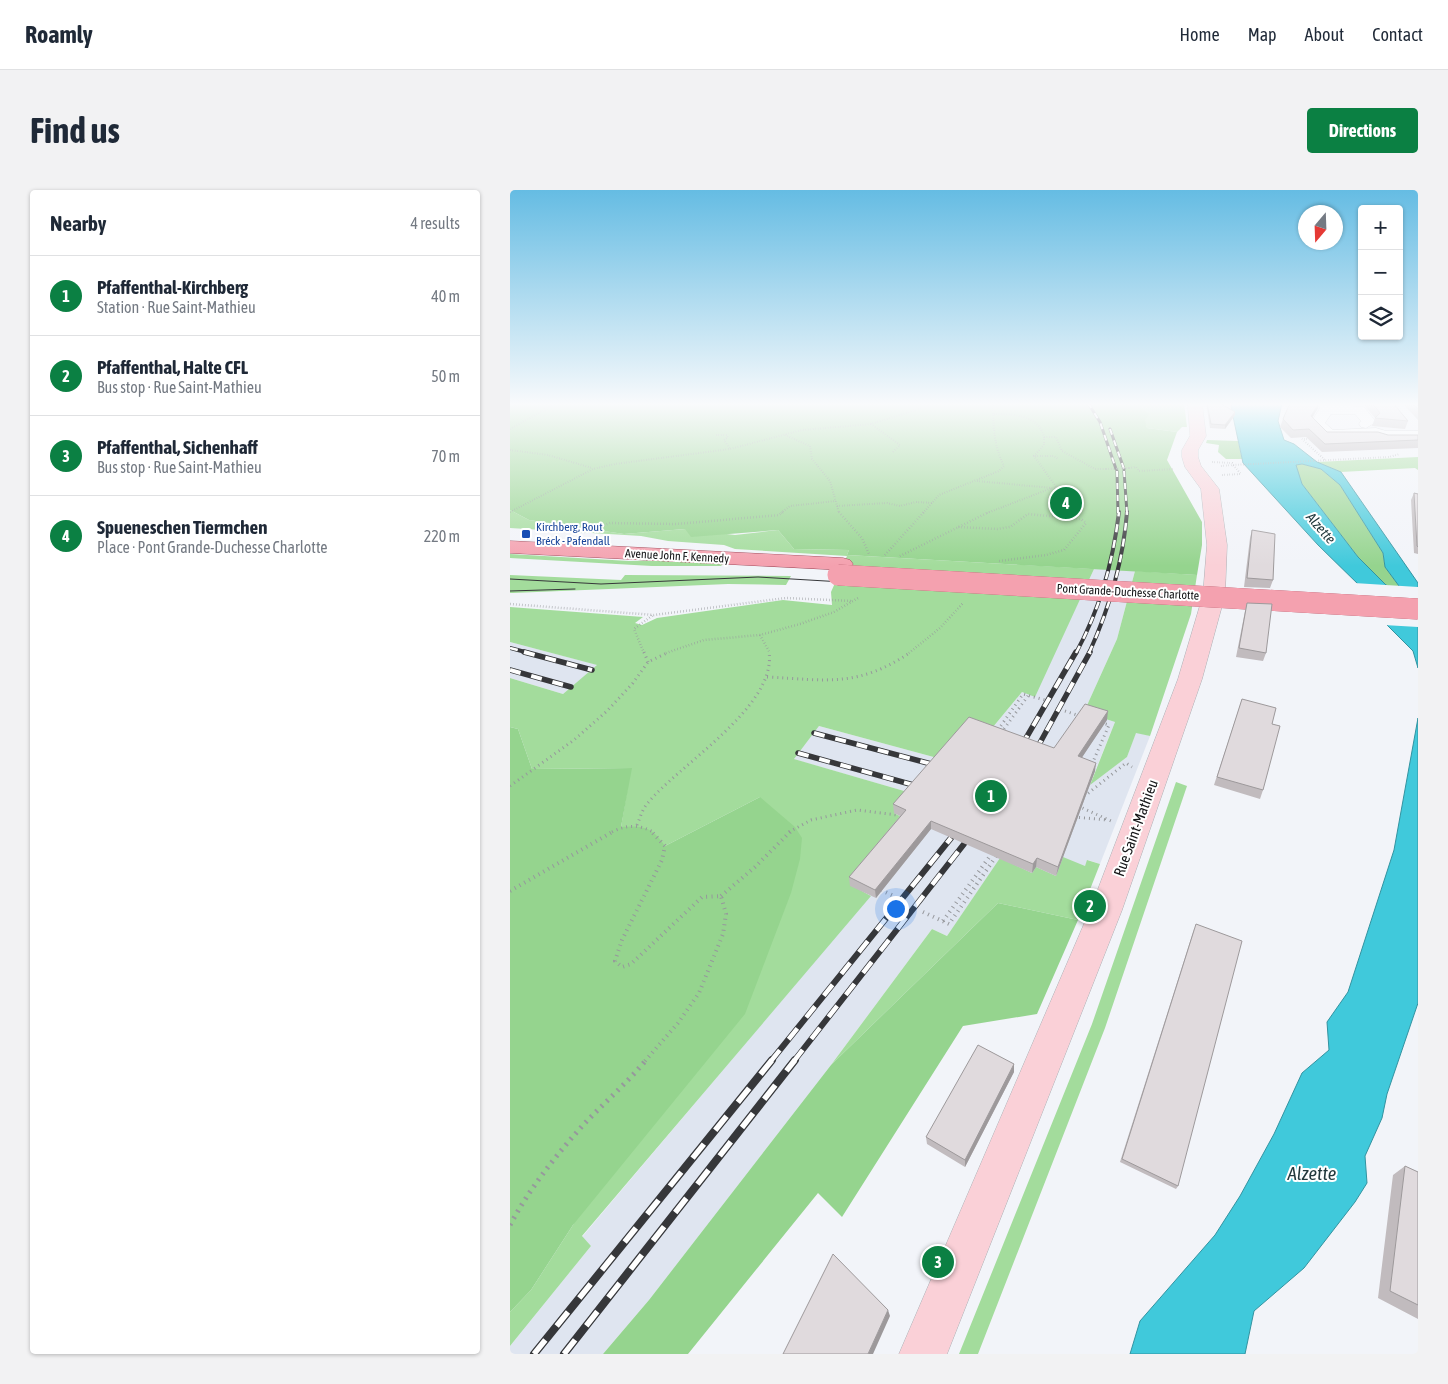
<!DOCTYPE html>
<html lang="en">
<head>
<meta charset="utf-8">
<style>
	body { margin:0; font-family:"Asap Condensed",sans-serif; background:#f2f2f3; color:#1f2937 }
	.controls { position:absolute; right:15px; top:15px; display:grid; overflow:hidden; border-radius:5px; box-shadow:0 1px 4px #0004 }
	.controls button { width:45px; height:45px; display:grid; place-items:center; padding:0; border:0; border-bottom:1px solid #e0e1e3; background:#fff; color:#1f2937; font:25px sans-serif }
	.compass { position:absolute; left:788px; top:15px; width:45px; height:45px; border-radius:50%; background:#fff; box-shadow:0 1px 4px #0004; rotate:199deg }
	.you { position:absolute; left:385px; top:718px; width:18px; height:18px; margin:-12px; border:4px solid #fff; border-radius:50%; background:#1a73e8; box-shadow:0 0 0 8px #1a73e833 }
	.badge { display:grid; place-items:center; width:32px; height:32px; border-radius:50%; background:#0b8043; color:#fff; font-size:16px; font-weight:700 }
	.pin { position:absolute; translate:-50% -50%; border:2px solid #fff; box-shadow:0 1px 5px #0006 }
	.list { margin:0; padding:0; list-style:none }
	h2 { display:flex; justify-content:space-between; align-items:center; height:65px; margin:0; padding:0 20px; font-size:21px }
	h2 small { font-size:16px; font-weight:400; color:#747a83 }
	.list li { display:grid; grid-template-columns:32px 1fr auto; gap:15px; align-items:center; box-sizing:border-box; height:80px; padding:0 20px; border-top:1px solid #e0e1e3 }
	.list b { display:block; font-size:19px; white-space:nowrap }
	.list p { margin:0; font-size:16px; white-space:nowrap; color:#747a83 }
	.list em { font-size:16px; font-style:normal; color:#747a83 }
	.icon { flex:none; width:28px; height:28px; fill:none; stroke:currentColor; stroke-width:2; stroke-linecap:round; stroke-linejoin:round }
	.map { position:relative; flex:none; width:908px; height:1164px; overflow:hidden; border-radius:5px }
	header { display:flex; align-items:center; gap:30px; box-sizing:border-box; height:70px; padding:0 25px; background:#fff; border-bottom:1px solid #e0e1e3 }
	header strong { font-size:24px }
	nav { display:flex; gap:28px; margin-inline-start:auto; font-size:18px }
	.intro { display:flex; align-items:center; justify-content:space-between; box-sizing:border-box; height:120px; padding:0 30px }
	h1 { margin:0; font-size:35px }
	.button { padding:12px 22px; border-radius:5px; background:#0b8043; color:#fff; font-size:18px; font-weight:700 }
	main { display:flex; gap:30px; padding:0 30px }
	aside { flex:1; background:#fff; border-radius:5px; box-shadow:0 1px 4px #0004 }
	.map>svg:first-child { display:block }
	.built { fill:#dfe5f0 }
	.green { fill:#a3dc9c }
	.forest { fill:#95d48e }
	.water { fill:#40c9db; stroke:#3393a0; fill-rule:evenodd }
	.pier { fill:#f2f4f9 }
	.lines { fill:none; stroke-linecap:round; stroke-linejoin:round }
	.minor-casing { stroke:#adb0b5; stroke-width:1 }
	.secondary-casing { stroke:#adb0b5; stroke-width:1 }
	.primary-casing { stroke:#a14758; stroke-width:1 }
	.path-far4 { stroke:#96989c; stroke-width:2; stroke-dasharray:0.5 2; stroke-linecap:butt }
	.path-far3 { stroke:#96989c; stroke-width:2.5; stroke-dasharray:0.5 2.5; stroke-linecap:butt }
	.path-far2 { stroke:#96989c; stroke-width:3; stroke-dasharray:1 4; stroke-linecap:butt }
	.path-far1 { stroke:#96989c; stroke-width:4; stroke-dasharray:1 4.5; stroke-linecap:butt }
	.path { stroke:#96989c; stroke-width:5; stroke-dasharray:2 5.5; stroke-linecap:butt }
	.minor { fill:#fff; fill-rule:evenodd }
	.secondary { fill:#fad0d7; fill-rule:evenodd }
	.primary { fill:#f4a1af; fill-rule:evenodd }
	.tram { stroke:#36373a; stroke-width:1 }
	.rail-far4-casing { stroke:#36373a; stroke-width:3 }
	.rail-far3-casing { stroke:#36373a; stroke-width:4 }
	.rail-far2-casing { stroke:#36373a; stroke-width:5.5 }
	.rail-far1-casing { stroke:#36373a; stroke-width:6 }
	.rail-casing { stroke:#36373a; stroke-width:8 }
	.rail-far4 { stroke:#fff; stroke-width:2; stroke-dasharray:6; stroke-linecap:butt }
	.rail-far3 { stroke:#fff; stroke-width:2.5; stroke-dasharray:8; stroke-linecap:butt }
	.rail-far2 { stroke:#fff; stroke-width:4; stroke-dasharray:11; stroke-linecap:butt }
	.rail-far1 { stroke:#fff; stroke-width:4.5; stroke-dasharray:14; stroke-linecap:butt }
	.rail { stroke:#fff; stroke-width:5.5; stroke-dasharray:18; stroke-linecap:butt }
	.primary-bridge-casing { stroke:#a14758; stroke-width:21; stroke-linecap:butt }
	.path-bridge { stroke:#96989c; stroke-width:2; stroke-dasharray:0.5 2; stroke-linecap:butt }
	.primary-bridge { stroke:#f4a1af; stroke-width:21 }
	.wall { fill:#c1bbbe }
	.shaded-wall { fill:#9d999b }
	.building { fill:#e0dadd; stroke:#9d999b }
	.transit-dot { fill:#1a4fb4; stroke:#fff; stroke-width:2 }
	.labels { text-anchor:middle; stroke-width:4; stroke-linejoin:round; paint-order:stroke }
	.far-transit-label { font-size:12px; fill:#164399; stroke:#fff; text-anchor:start }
	.far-street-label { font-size:12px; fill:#151618; stroke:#fff }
	.far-water-label { font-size:14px; font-style:italic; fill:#22393d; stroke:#fff }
	.street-label { font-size:15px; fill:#151618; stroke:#fff }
	.near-water-label { font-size:19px; font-style:italic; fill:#22393d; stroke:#fff }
</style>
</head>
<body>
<header>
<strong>Roamly</strong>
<nav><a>Home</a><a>Map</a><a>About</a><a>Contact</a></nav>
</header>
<div class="intro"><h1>Find us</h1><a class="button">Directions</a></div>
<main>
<aside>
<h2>Nearby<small>4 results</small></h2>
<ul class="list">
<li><span class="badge">1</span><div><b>Pfaffenthal-Kirchberg</b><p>Station · Rue Saint-Mathieu</p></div><em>40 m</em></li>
<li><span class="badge">2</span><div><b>Pfaffenthal, Halte CFL</b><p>Bus stop · Rue Saint-Mathieu</p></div><em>50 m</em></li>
<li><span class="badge">3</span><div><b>Pfaffenthal, Sichenhaff</b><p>Bus stop · Rue Saint-Mathieu</p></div><em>70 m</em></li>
<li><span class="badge">4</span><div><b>Spueneschen Tiermchen</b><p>Place · Pont Grande-Duchesse Charlotte</p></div><em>220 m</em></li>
</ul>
</aside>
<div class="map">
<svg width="908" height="1164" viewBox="0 0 908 1164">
	<rect width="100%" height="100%" fill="#f2f4f9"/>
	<path class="built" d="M622,377l3,4 -18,68 -33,73 31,10 -25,62 37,-27 9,-25 14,4 -50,128 -12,-4 -3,6 -29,10 -24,-3 -32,-14 -53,77 -15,-7 -101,136 -182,235 -46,54h-93v-8l81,-100 -9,-9 288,-341 36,-78 -12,-5 17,-20 -118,-34 26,-33 122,33 47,-26 34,-41 12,4 60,-127z
		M0,452l88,23 -35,29 -53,-16z"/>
	<path class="green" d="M636,213h38l3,24h-5l-5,5 -30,-4 -7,-20z
		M908,267v13l-3,-2 -74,4 -24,-10z
		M0,320l19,10 95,14 61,-5 50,6 43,-5 16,19 55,1 -2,5 247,14 -59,128 -13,-5 -34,41 -47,26 -122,-33 -25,33 117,34 -17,20 12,6 -55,66 20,11 -289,340 9,10 -81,100v-34l21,-22 42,-65 187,-428 -95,49 -44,-19 10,-59 -99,1 -14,-40 -8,-2v-49l53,16 34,-29 -87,-23v-35l133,10 -8,6 7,2 15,-7 126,-18 49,5 -1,-13 16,-36 -112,-7 -11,-4 -56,-4 -27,-5 -131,-8z
		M0,364l119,7 47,-1 47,4 -2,2h-69l-142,-8z
		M625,381l62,4 -6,39 -41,122 -14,-3 -9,24 -37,28 25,-63 -31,-10 33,-73z
		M0,385l111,5 4,-5 166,1 -5,9 -58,-1 -215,9h-3z
		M666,592l11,4 -82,242 -127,326h-19l133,-330z
		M553,667l22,9 2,-6 13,4 -22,56 -80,-17 -167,162 101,-136 15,7 53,-78 32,15 4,-6 20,9z"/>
	<path class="forest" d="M0,213h636l-6,5 9,6 -4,6 2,8 30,4 -10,28 35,62v23l-5,30 -350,-20 2,-5 -55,-1 -16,-19 -87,7 -6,-8 -61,5 -95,-14 -19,-10z
		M697,250l31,1 4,18h-16l-8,-7 1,-7 -13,-2z
		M792,274l19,5 19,16 43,68 2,14 14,19 -4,4 -9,-5 -28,-28 -56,-73 -7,-19z
		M0,537l8,2 14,40 100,-1 -11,59c23,-2 31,0 44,19l95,-49 35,30 7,11 -2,21 -9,34 -46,121 -172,211 -42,65 -21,22z
		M488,713l80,17 -41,94 -74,12 -121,191 -24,-24 -130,161h-85l46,-54 182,-235z"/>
	<path class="water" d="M722,213h50l-4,18 6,19 10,4 23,18 24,10 77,111v85l-5,-17 -26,-26 -26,-38 -43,-42 -75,-82 -12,-56zM792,274l19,5 19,16 43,68 2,14 14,19 -4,3 -9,-4 -28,-28 -56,-73 -6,-19z
		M908,528v285l-31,91 -5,24 -17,38 2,27 -12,19 -51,66 -50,43 -9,43h-115l10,-33 75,-86 25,-39 34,-62 28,-61 27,-23 -2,-28 21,-30 46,-142z"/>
	<path class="pier" d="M844,393l64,4v40l-34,-2z"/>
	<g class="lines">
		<g class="minor-casing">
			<path id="minor" d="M808,213l46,4 12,15 -10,6 -5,-1 -2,-3 2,-3 -6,-7h-24l-6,9 8,7 43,-2 10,3h32v10h-33l-10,-3h-51l-14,-14 10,-16z"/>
		</g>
		<g class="secondary-casing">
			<path id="secondary" d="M678,213h14l4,33 -8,14v7l3,9 18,23 8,56 -2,50 -23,84 -80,231 -175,444h-48l191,-444 88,-231 25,-84 4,-50 -6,-56 -16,-22 -3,-10v-7l8,-14z"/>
		</g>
		<g class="primary-casing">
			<path id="primary" d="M0,351l333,17 7,2 3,4 -3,4 -7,2 -333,-17z"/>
		</g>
		<path class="path-far4" d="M0,216l12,-3
			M484,224c19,0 45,1 50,23h12l6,14 33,18h11
			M361,234l29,21 -7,7
			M0,239l47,-26
			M206,245h11l1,2 -4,3 6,9
			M275,245l25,11 2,13 18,22 9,32
			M534,247v8l-10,11 23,32
			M797,249h-5l23,21
			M0,260l38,5 44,13
			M525,266h19l4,3
			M702,272l20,1 1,2 156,-8 11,-3
			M711,276l12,-1 8,9
			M619,278l7,-1 3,4 35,-2
			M712,285l19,-1
			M467,291l86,8 -1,12
			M327,316l50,-3 13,3 16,-4 17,1
			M0,322l83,-43 22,-5 115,-15 72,-19 69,-6 67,-21
			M271,323l9,-7 46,-5
			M413,323l16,-18 60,-24 5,-5c-10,-20 -11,-40 -11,-63
			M477,323l65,-25"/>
		<path class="path-far3" d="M329,322l23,26 7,16
			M448,337l39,2 13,-2 18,-13 53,5 5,4 -22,27 -18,5 -47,6
			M74,342l26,-9 67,1 102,-9 4,-3
			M375,365l39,-43
			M390,366l89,-44
			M0,414l144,11 132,-17 67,3
			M250,445l10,18
			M134,463l-10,-24 19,-14
			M156,463l38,-13 56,-5 40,-11 34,-12 24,-14
			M399,463l31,-25 23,-25"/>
		<path class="path-far2" d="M134,462l4,10
			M257,487c61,3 90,11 144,-25
			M555,521l15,5
			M488,540l25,-36 22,6
			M491,543l27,-37
			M582,574l17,-39 -7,-2
			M0,596l64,-46 33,-29 26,-28 15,-21 21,-10
			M574,604l2,1 40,-32 6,4
			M568,616l33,15
			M564,627l34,3
			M127,635c3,-7 5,-15 10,-21 31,-39 130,-97 122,-152
			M102,642c13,-7 27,-8 41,0
			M279,642l22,-12 46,-10 40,5 3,-3"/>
		<path class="path-far1" d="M371,700l15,7
			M0,701l104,-60
			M211,706l34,-29 36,-36
			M413,722l26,12 48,-69
			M433,731l50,-69
			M135,871l33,-38 21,-30 24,-59 3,-20 -5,-18 -19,1 -71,67 -9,3 -7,-6 7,-21 40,-80 3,-14 -14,-15"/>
		<path class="path" d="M0,1035c20,-37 46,-70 75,-102 20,-21 42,-40 61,-63"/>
		<use href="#minor" class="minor"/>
		<use href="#secondary" class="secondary"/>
		<use href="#primary" class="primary"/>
		<path class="tram" d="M0,389l91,5 157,-7 660,39
			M0,401l65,-2"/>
		<g class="rail-far4-casing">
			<path id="rail-far4" d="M578,213l12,19 16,47
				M600,239l14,40
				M607,281l1,42
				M614,281l3,42"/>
		</g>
		<g class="rail-far3-casing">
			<path id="rail-far3" d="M0,458l19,5
				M566,463c24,-44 37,-91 43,-141
				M579,463c21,-46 34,-91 38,-141"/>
		</g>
		<g class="rail-far2-casing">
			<path id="rail-far2" d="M14,462l68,18
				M0,480l61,17
				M304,543l121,32
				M512,555l54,-93
				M526,560l54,-98
				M288,563l119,33"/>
		</g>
		<g class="rail-far1-casing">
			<path id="rail-far1" d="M261,871l180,-223
				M284,871l170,-217"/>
		</g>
		<g class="rail-casing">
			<path id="rail" d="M24,1164l238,-294
				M54,1164l231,-294"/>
		</g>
		<use href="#rail-far4" class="rail-far4"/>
		<use href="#rail-far3" class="rail-far3"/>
		<use href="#rail-far2" class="rail-far2"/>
		<use href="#rail-far1" class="rail-far1"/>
		<use href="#rail" class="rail"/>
		<g class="primary-bridge-casing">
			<path id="primary-bridge" d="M328,385l580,34"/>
		</g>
		<path class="path-bridge" d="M596,279l23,-1"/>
		<use href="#primary-bridge" class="primary-bridge"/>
	</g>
	<path class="wall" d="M696,213h14l15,9v3l-10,14 -15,-1z
		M780,213h29l-1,5 -6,10 15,14 61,3h30v13l-96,4 -16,-15 -15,1 -11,-11 3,-8z
		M830,213h53l15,18 -3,8 -33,-3 3,-8 -11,-13z
		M892,213h16v17z
		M904,303l4,1v60l-4,-1 -3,-53z
		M742,340l21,50 -3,8 -26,-1 6,-49z
		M737,413l19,50 -3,8 -27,-4 9,-46z
		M732,509l30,25 -9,66 -3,9 -46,-14z
		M597,530l-25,37 13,14 -39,105 -20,-9 -4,6 -101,-44 -55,69 -26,-12 -1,-9 51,-61 -6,-3 -1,-9 161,-56z
		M684,739l-16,257 -2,3 -56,-27z
		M504,874v8l-49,95 -38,-23 -1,-7z
		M895,976l13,6v147l-40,-21 15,-123z"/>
	<path class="shaded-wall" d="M809,213l-1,5 -10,16 3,-8z
		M725,222v3l-10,14v-4z
		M598,521l-1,9 -30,45 1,-9z
		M586,573l-1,8 -39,105 2,-9z
		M421,631v8l-55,69 -1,-8z
		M527,668l-1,9 -4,6 1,-9z
		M504,874v8l-49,95v-7z
		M378,1120l2,6 -17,38h-5z"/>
	<path class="building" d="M697,213h13l15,9 -10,13 -14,-1z
		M780,213h29l-8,13 16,16h51l10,3h30v5l-93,4 -16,-15 -16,1 -10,-11z
		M862,213h21l15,18 -33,-3 5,-5z
		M902,213h6v6z
		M904,303l4,1v53l-1,-1z
		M742,340l23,4 -2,46 -26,-2z
		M737,413l25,1 -6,49 -27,-5z
		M732,509l34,9 -4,16 8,2 -17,64 -46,-13z
		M575,514l23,7 -30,45 18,7 -38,104 -21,-9 -4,6 -102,-43 -56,69 -26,-13 57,-67 -13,-6 76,-87 85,31z
		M686,734l46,17 -64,245 -56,-27z
		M468,855l36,19 -49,96 -39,-23z
		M895,976l13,6v133l-28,-14z
		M323,1064l55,56 -20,44h-85z"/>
	<linearGradient id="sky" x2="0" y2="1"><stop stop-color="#65bce3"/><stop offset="0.57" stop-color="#f9fafc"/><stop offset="1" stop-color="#f9fafc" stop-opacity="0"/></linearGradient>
	<rect width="908" height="376" fill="url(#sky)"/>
	<rect class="transit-dot" x="11" y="339" width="10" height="10" rx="2.5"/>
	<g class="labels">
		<g class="far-transit-label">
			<text x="26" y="341">Kirchberg, Rout<tspan x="26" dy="14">Bréck - Pafendall</tspan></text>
		</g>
		<g class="far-street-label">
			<text transform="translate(167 366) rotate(3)" y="4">Avenue John F. Kennedy</text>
			<text transform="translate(618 402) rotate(3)" y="4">Pont Grande-Duchesse Charlotte</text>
		</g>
		<g class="far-water-label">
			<text transform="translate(811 338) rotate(49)" y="5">Alzette</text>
		</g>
		<g class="street-label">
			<text transform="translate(626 638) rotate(-70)" y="5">Rue Saint-Mathieu</text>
		</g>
		<g class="near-water-label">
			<text x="802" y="990">Alzette</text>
		</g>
	</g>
</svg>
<div class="controls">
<button>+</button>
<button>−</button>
<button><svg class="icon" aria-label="layers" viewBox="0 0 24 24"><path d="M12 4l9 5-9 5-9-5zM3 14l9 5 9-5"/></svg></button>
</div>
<svg class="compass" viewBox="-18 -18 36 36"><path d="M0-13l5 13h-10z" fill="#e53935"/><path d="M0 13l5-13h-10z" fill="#747a83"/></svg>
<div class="you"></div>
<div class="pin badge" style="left:481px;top:606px">1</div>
<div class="pin badge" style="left:580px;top:716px">2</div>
<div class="pin badge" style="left:428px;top:1072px">3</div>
<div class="pin badge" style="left:556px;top:313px">4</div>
</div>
</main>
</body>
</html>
